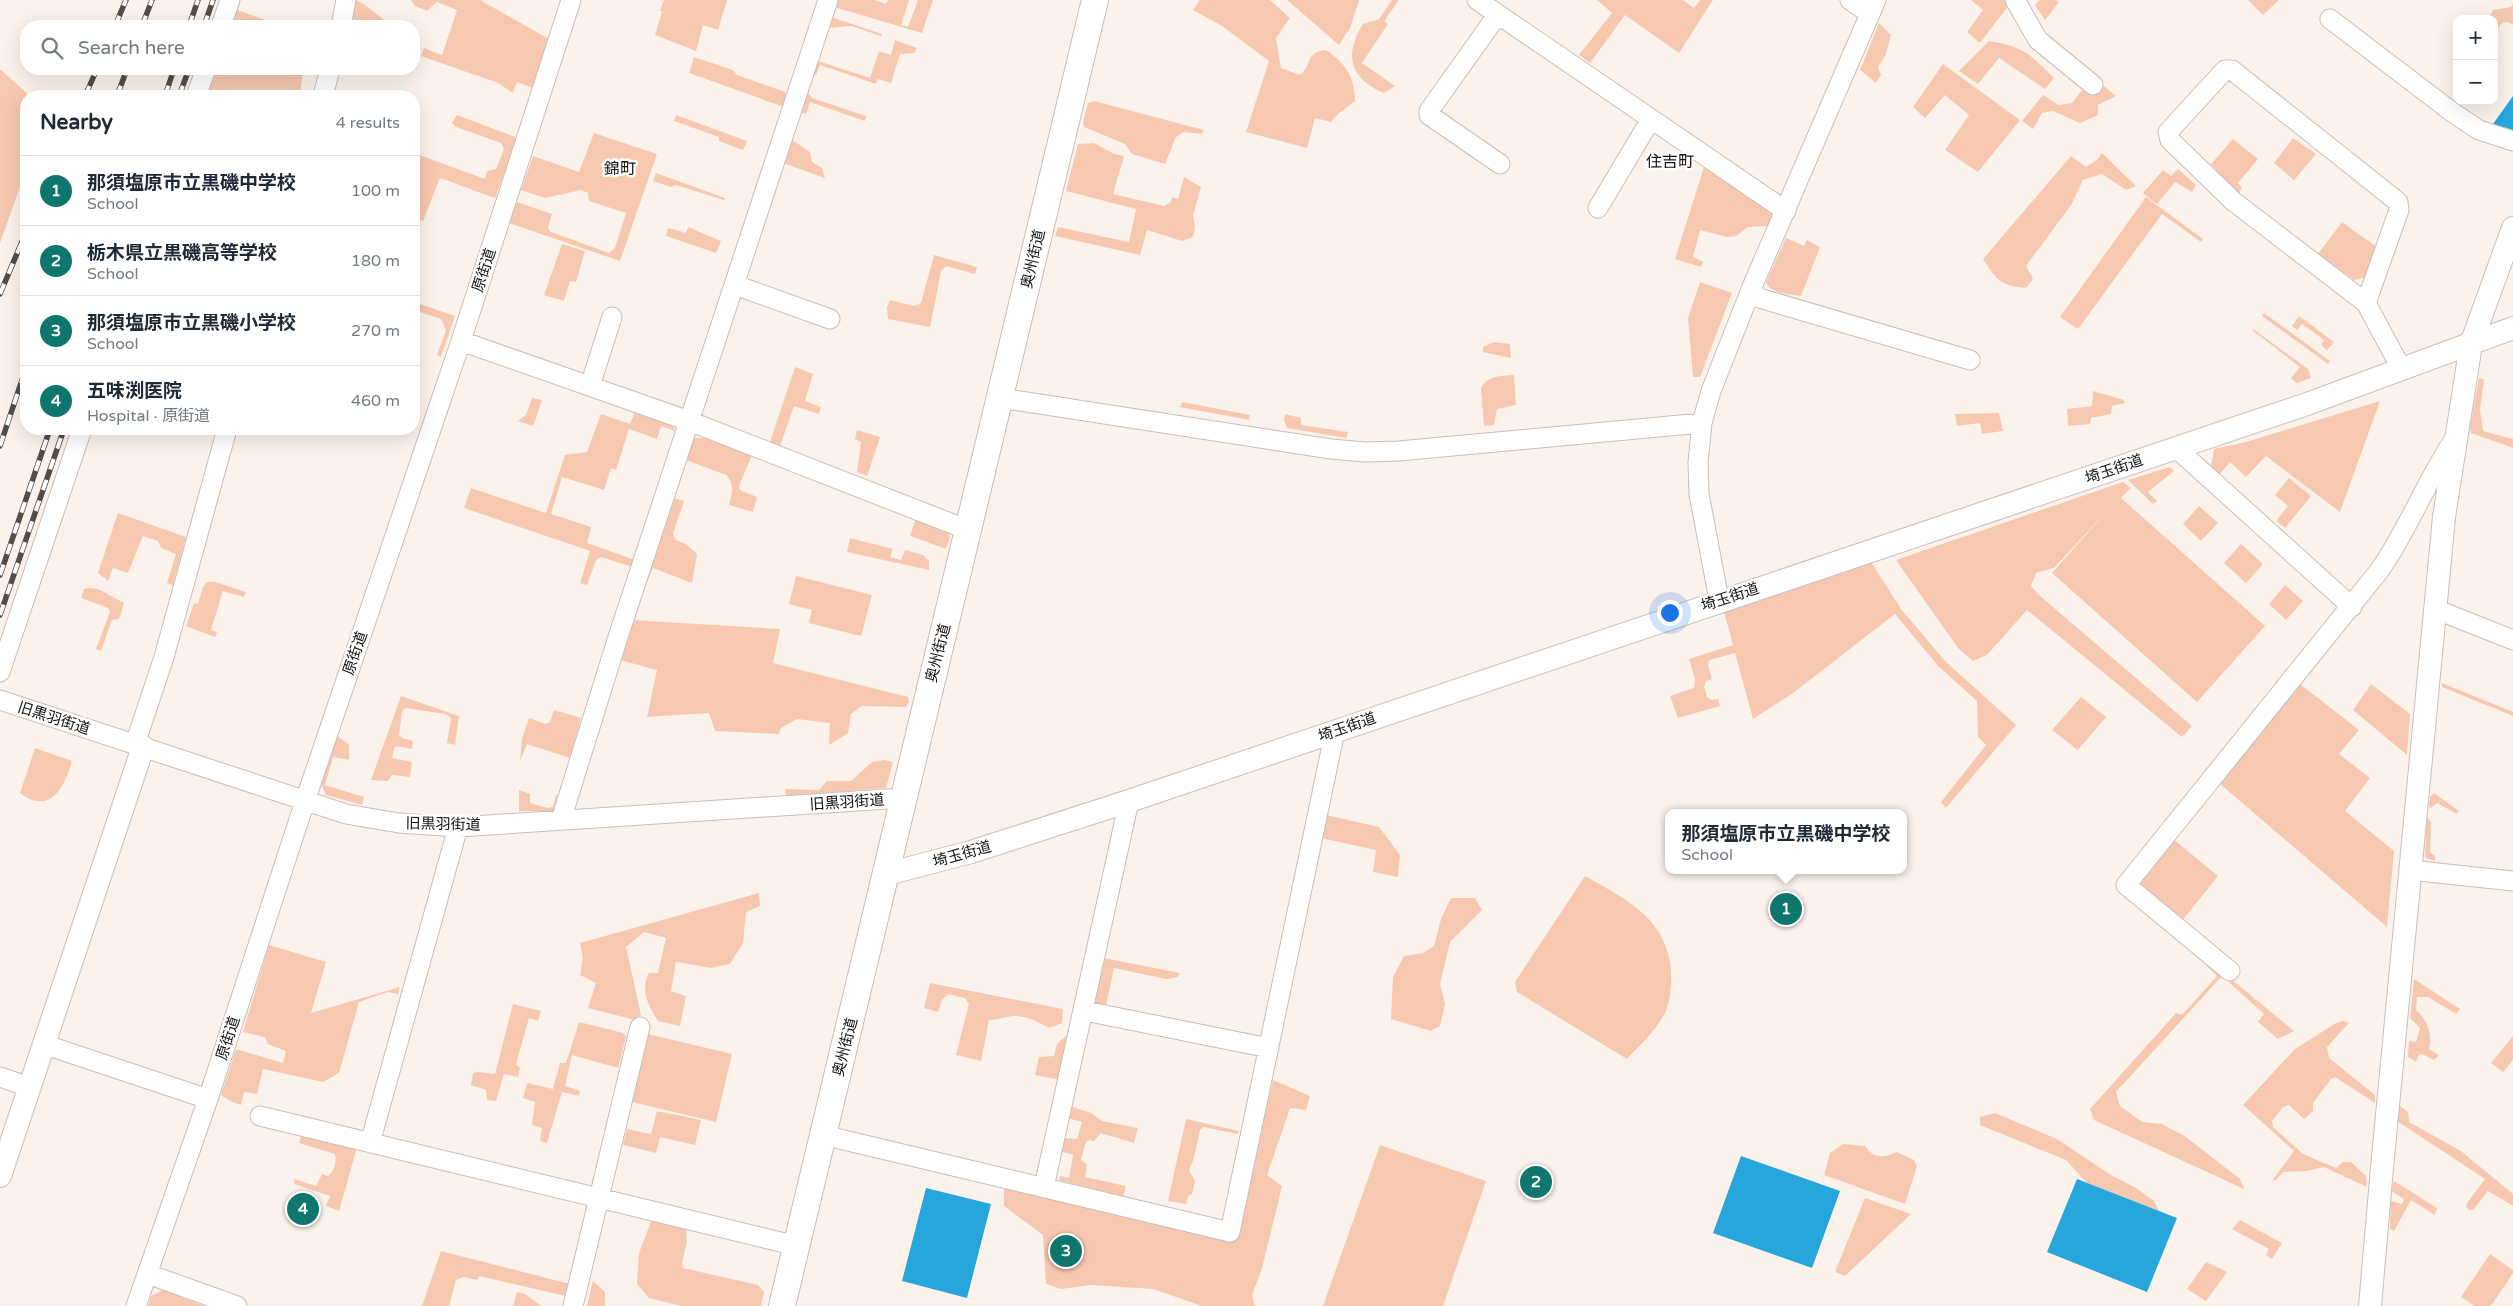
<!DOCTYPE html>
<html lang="en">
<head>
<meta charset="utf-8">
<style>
	body { margin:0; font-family:"Varela Round","Noto Sans JP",sans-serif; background:#f6f6f7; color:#1f2937 }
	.controls { position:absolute; right:15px; top:15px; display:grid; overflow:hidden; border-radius:10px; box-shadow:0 5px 20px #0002 }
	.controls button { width:45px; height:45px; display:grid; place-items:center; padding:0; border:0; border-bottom:1px solid #e0e1e3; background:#fff; color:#1f2937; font:25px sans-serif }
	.you { position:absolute; left:1669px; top:612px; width:18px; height:18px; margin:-12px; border:4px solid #fff; border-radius:50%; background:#1a73e8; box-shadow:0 0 0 8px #1a73e833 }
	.badge { display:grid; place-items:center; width:32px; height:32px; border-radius:50%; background:#0f766e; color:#fff; font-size:16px; font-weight:700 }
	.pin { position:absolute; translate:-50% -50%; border:2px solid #fff; box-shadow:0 1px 5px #0006 }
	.popup { position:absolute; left:1665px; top:809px; width:242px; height:65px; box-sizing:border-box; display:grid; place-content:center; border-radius:10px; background:#fff; filter:drop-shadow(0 1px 4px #0005); font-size:16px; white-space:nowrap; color:#747a83 }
	.popup b { font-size:19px; color:#1f2937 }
	.popup::after { content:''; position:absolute; left:50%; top:100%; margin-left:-10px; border:10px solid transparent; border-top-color:#fff }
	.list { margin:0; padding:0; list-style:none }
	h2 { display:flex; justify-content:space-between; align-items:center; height:65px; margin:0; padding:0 20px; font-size:21px }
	h2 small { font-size:16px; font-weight:400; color:#747a83 }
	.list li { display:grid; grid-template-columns:32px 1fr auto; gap:15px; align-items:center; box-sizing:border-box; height:70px; padding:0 20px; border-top:1px solid #e0e1e3 }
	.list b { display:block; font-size:19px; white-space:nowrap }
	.list p { margin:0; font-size:16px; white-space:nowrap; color:#747a83 }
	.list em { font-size:16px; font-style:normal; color:#747a83 }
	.icon { flex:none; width:28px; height:28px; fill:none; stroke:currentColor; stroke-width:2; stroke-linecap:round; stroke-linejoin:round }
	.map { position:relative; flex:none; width:2513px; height:1306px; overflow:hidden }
	.search { position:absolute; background:#fff; box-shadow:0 5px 20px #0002; left:20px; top:20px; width:400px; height:55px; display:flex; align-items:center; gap:12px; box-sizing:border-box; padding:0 18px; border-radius:20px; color:#747a83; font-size:19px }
	.panel { position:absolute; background:#fff; box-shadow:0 5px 20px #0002; left:20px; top:90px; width:400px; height:345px; border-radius:20px }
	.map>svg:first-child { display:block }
	.green { fill:#f7c8b0 }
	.water { fill:#27a6db }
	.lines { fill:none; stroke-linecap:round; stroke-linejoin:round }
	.minor-casing { stroke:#c8beb8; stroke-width:21 }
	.tertiary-casing { stroke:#c8beb8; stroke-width:24 }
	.secondary-casing { stroke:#c8beb8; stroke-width:28 }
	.minor { stroke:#fff; stroke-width:19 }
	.tertiary { stroke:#fff; stroke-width:22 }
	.secondary { stroke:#fff; stroke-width:26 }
	.rail-casing { stroke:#514d4a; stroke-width:5.5 }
	.rail { stroke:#fff; stroke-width:4; stroke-dasharray:11; stroke-linecap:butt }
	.labels { text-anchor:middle; stroke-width:5; stroke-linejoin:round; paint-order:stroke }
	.street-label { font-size:15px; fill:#14110f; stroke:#fff }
	.neighbourhood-label { font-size:16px; fill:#14110f; stroke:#fff }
</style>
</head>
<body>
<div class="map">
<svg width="2513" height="1306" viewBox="0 0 2513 1306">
	<rect width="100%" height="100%" fill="#fcf2ec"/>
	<path class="green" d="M354,0c9,0 28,20 39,26h-19l-24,-8z
		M411,0h69l69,39 -16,49 -16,-6 -4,11 -15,-10 -77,-27 3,-8 18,7 15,-45 -20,-8 -10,9 -12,-5z
		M664,0h63l-9,30 -15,-5 -7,26 -41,-16 7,-23 5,1 -7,-2z
		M837,0h37l12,4 2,-4h21l-8,25 7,2 10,-27h15l-11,33 -88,-26z
		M1200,0h70l20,18 -14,20 5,30 19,7c13,-11 5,-23 26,-25 19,13 29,27 29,51l-17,13 -7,8 -16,-4 -8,30 -61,-16 23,-71 -47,-35 -29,-16z
		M1287,0h72l-9,28 -11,17z
		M1392,0h7l-15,21 4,3 -26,39 33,23 -11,7c-35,-15 -40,-38 -21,-69l16,-5z
		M1597,0h86l11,8 6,-8h13l-34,53 -54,-38 -35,48 -11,-8 33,-42z
		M1971,0h33l5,5 -29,38 -13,-11 16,-22z
		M2040,0h16l3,2 -14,18 -10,-15z
		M2248,0h31l-16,15z
		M2513,3v22l-5,-3 -6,1 -6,9 -2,-13h-6l5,-9 18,-3z
		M235,9l46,17h-52z
		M831,17l51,17 -1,2 -29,-10 -25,2z
		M1879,23l12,12 -5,19 -8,13 3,8 -5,8 -16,-13z
		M895,40l22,8 -3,5 -14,1 -9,29 -13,-4 -2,5 -56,-19 -4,10h-3l5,-14 52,17 9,-27 12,4z
		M1989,41c35,6 40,12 65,37l-9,11 -46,-31 -21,26 -19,-13z
		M694,57l39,13 4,5 48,17 2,6 -3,9 -95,-34z
		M1943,64l77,56 -42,52 -33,-22 24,-35 -24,-20 -20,23 -12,-11z
		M0,69l30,27h-4v74l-26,73z
		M214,69h89l-3,27h-95z
		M2104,86l12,10 -18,9v10l-18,8 -27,-12 -11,2 -9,16 -11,-8 21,-26 16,10 13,-2 9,-12z
		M808,93l4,5 54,18 -1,5 -55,-19 -4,12 -4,-1z
		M1094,101l110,29 -2,4 -18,-2 -8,5 -11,27 -33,-10 -7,-10 -41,-17 -1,-4 5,-20z
		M457,115l61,23 -23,60 -55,-20 -17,43 -9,-2v-66l71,26 2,-8 9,-2 8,-20 -3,-6 -45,-16 -4,-4z
		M676,115l71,26 -4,9 -24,-9v-4l-45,-16z
		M594,133l63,21 -37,107 -111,-38 8,-21 35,12 -4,14 3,4 58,21 6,-5 11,-35 -37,-12 -1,-8 -7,-3 -36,8 -24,-8 12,-34 46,16z
		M2293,138l23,16 -22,26 -20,-17z
		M791,139l19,13 2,10 10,6 3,10 -42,-15z
		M2233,139l25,20 -20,24 4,5 -4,6 -27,-30z
		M1094,143l20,11 10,2 -11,38 51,12 7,-4 1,-5 6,2 6,-22 17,10 -8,29 2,11 -2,10 -11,4 -35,-11 -7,25 -85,-19 3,-9 71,15 7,-33 -70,-18 12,-47z
		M2102,153l34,33 -10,4 -24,-16 -19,6 -12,25 -45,61 7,13 -7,9c-25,-2 -29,-7 -43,-29l88,-103 15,11 11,-7z
		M1704,167l69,47 -5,12 -20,1 -12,9 -9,1 -27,-7 -7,27 10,5 -2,5 -26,-8z
		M2178,169l18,16 -4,7 -17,-10 -18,22 -14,-11 20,-23 8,6z
		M656,173l69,25 -1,2 -48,-15 -5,2 -18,-6z
		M2146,197l57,42 -2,3 -39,-28 -84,115 -18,-12z
		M2342,222l36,26 -10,29 -14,3 -36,-26z
		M688,227l33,14 -5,12 -50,-17 2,-8 18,5z
		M1786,238l18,8 3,-6 13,7 -19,49c-11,-2 -31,-2 -35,-14z
		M562,244l23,7 -9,31 -6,-1 -6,20 -20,-6z
		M934,255l43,12 -2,7 -29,-8 -5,5 -11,56 -42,-8 -1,-12 3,-7 24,6 7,-3z
		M1700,282l32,11 -32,84h-7l-5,-59z
		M414,302l41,14 -14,41 -4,-2 9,-25 -5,-11 -27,-9z
		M2264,313l66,48 -2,3 -66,-48z
		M2299,316l35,26 -7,8 -6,-5 3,-5 -22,-16 -5,6 -5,-4z
		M2253,329l55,40 3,9 -14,5 -6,-5 9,-11 -48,-37z
		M1494,342l16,2 1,14 -28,-6v-5z
		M795,367l18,7 -8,27 16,6 -2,7 -25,-8 -14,40 -10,-4z
		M1514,375l2,30 -19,4 -3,16 -10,1 -3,-38c7,-13 20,-12 33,-13z
		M2479,378l5,1 -4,31 3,21 30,8v9l-42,-15 -1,-6z
		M2093,391l31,9 1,3 -13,3 -1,8 -20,4 -1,6 -22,2 -1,-17 25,-3z
		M532,398l10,2 -9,26 -15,-5 8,-6z
		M2380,401l-40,111 -74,-56 -20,21 -16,-15 -11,13 -8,-8 3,-18 32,-7z
		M1182,402l68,13 -1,5 -69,-13z
		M635,412l37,13 3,6 -14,-5 -4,13 -28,-10 -13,41 -5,-2 -7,22 -42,-13 -11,37 40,13 -4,16 48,17 -3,7 -31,-10 -5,3 -9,25 -7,-2 10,-32 -126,-43 7,-20 75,25 19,-58 22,-3 14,-38 29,10z
		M1999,413l4,18 -21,3 -2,-11 -23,3 -2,-12z
		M1285,414l16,4v7l47,7 -2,6 -59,-10 -3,-8z
		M857,430l23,7 -13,39 -10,-4 4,-30 -6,-3z
		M694,438h10l48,17 -13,31 1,4 17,7 -4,15 -24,-7c3,-11 6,-20 -3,-30l-40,-15z
		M2170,467l4,4 -26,21 9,9 -4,3 -25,-24z
		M2289,478l22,18 -26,32 -9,-7 12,-15 -13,-11z
		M2123,482l8,6 -10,10 144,128 -68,76 -145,-129 55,-62 -53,57 -18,5 -5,13 8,9 153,131 -10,11 -155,-127 -40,45 -14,6 -15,-13 -62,-88z
		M674,498l10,3 -11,33 3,6 10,4 11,10 -5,29 -39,-15 -12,27 -2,-1z
		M2199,506l19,17 -17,18 -18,-17z
		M118,513l68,24 -13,48 -6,-2 9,-29 -15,-6 -3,-7 -15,-5 -15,37 -15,-5 -5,13 -10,-8z
		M917,516l30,13 3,9 -4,11 -36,-13z
		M850,538l43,11 -3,8 11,3 4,-10 18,5 6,6v9l-82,-18z
		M2241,544l22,20 -17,19 -22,-20z
		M1871,562l30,47 44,52 71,64 -70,83 -5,-6 45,-57 -8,-8 -1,-36 -39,-35 -43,-52 -102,79 -40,26 -18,-66 -25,7 -2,5 4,14 -6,2 -2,6 3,10 5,3 6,-1 2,7 -42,12 -8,-22 24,-8 1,-9 -6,-20 44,-14 -9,-33z
		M796,576l76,19 -11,41 -52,-13 3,-13 -23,-6z
		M207,582h8l31,10 -2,5 -21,-6 -12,39 6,2 -2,5 -29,-11 8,-23 4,1 5,-17z
		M2285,585l18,16 -17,19 -17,-16z
		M90,588l8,1 26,14 -5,16 -7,1 -11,31 -5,-2 14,-37 -2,-4 -27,-10 3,-9z
		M631,620l149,9 -7,34 135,34 1,5 -3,5 -44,-1 -11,8 -3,19 -19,12 1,-22 -33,-4 -16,9 -2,6 -64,-3 -6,-18 -62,4 10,-47 -37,-10z
		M2442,683l71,29v4l-71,-29z
		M2300,684l59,46 -20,24 31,24 -25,33 49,40 -7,76 -168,-144z
		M2371,684l39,30 -3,41 -54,-45z
		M401,696l58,20 -4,29 -8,-2 4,-25 -5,-4 -40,-6 -4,3 -3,24 3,3 11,3 -1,8 -17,-3 -3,12 20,4 -2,15 -18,-2 -4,6 -17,-1z
		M2081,697l25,20 -28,33 -26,-20z
		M554,710l27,8 -11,40 -43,-14 -7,17 2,-22 7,-21 16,6 5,-2z
		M337,736l12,8v16l-16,-3 -8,28 39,12 -2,8 -36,-10 -5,-11z
		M35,748l37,13c-7,26 -22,55 -52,32z
		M884,760l9,2 -7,26 -100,8 -1,-7 34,1 8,-9h24l21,-19z
		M519,790l11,4v9l18,5 5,-1 3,-12 4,1 -4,15h-37z
		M2434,793l25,18 -2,3 -20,-11 -6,5 -2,-1 1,-10z
		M1326,815l53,12 21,28 -2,22 -25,-5 3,-22 -55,-12z
		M2427,817l4,5 -1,30 5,4v5l-9,-3 -1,-3z
		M2173,839l45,37 -37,46 -45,-37z
		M1585,876c38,22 77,39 85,86 2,15 2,31 -3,46 -7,19 -26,36 -40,51l-110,-67 -2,-10z
		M759,893l1,13 -14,6 -3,31 -13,21 -19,4 -35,-6 -5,29 15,5 -6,30 -22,-5c-10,-17 -18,-30 -9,-48h9l8,-35 -22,-6 -18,15 15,68 -6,5 -47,-12 8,-25 -16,-8 3,-17 -3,-15z
		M1451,898h24l7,12 -32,32 -10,42 5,20 -5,22 -9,5 -40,-12 2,-42 11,-21 19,-3 11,-7 7,-27z
		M269,945l57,17 -15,51 89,-26 -2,7 -10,-2 -29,10 -20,71 -16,9 -60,-13 -6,25 -13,-2 -3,13 -11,-4 -9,-6 15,-46 47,14 3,-12 -18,-7 -3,-7 -22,-5z
		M2197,951l97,80 -16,8 -20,-17 6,-8 -42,-38 -106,116 4,14 22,16 20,2 24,13 54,42 4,10 -150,-69 -4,-11 86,-96 6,2 35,-39 -22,-22z
		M1104,958l76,15 -2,4 -12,2 -52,-11 -8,38 -13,-4z
		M2414,979l46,30 -4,5 -28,-17h-11l-1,13c13,11 16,24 13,39l10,6 -5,5 -12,-6 -3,1 -3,7 -8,-5 1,-16 7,1 4,-14 -10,-10z
		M930,983l133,26 -1,14 -13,5c-11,-6 -22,-12 -35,-12 -7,0 -16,4 -25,4l-8,41 -25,-6 13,-51 -4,-6 -17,-4 -6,6 -4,12 -14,-4z
		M513,1004l28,7 -3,10 -9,-3 -13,46 4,4 -2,9 -14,-3 -8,27 -9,-1 -1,-10 -15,-5 2,-12 6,-1 16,2z
		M2343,1021l6,2 -22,24 2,11 46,37v8l-40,-26 -4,2 -18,24v8l-9,8 -15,-14 -6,2 -11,14 1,6 30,27 33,14 7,-6h8l15,14 1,11 -43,-20 -18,4 -23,1 -7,8 -4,1 22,-30 -51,-46 52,-56 41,-26z
		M579,1022l44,11 3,4 -8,31 -46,-13 -7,31 15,5 -1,5 -17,-4 -15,51 -7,-2 2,-13 -10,-3 3,-23 -12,-4 4,-15 26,6 7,-26h6z
		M648,1034l84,20 -16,68 -84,-20z
		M1067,1035l8,3 -10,43 -30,-6 4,-18 15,-1 3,-12z
		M2513,1036v24l-10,12 -12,-9z
		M1273,1080l37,16 -4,14 -16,-2 -23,67 15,11 -20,82 -10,27 3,11h-53l-49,-17 -62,-4 -30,4 -15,-5 -3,-49 -39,-29v-20l232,52z
		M2399,1105l9,7 1,10 52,29 52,43v12l-25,-15 -15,19h-4l-3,-4 1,-3 18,-24 -88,-58z
		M1070,1106l21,7 11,8 36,7 -4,15 -33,-10 -7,8 -5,-1 -3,2 -5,18 6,4 -2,13 41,9 -3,11 -64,-17 1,-4 9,2 4,-23 -13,-4 3,-13 14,1 5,-17 -15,-4z
		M657,1111l44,9 -6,25 -35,-8 -4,16 -33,-8 4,-16 24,5z
		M1995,1113l62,26 54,36 25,13 18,13 5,10 -72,-28 -21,-23 -86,-35v-8z
		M1186,1119l53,12 -1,3 -34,-7 -4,3 -6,28 -5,12 6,11 -3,13 -4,2 -2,8 -18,-3z
		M302,1133l55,14 -18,64 -13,-5 4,-10 -36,-12v-5l22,7 6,-12 6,2c6,-4 9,-15 7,-22l-36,-11z
		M1843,1144l22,2c9,13 18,12 32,6l17,8 3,6 -12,38 -81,-29 6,-22z
		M1380,1145l106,36 -43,125h-120z
		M2394,1181l43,27 -2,7 -24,-15 -17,31 -4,-3 1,-27 11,3 2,-5 -13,-8z
		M1865,1198l46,16 -66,62 -10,-4z
		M652,1219l34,8 1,15 -5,20 1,6 75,17 6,7 -3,14h-80l-32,-8 -12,-14 2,-31z
		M2240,1220l42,23 -10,16 -6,-4 3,-6 -37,-20z
		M441,1251l129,33 -4,12 -87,-20 -2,4 -13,-3 -8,3 -7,26h-27z
		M2490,1254l23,16v3l-22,33h-16l-14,-9z
		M2206,1262l21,10 -21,29 -19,-12z
		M593,1281l12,11v14h-18z
		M163,1290l41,16h-56l3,-10z
		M517,1292l8,2 16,12h-28z"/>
	<path class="water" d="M2513,96v34l-20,-6z
		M1741,1156l99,35 -28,77 -99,-35z
		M2077,1179l100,39 -30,74 -100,-40z
		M926,1188l65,16 -24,94 -65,-17z"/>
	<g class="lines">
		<g class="minor-casing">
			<path id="minor" d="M1477,0l309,211
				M1850,0l20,14
				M2015,0l23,40 55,45
				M1498,14l-69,97v4l71,49
				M2330,19l122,93 27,18 34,11
				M221,26l9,-26
				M341,26l5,-26
				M196,96l10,-27
				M323,96l7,-27
				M1598,208l53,-89
				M735,285l95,34
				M1749,295l221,65
				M2366,303l-133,-102 -63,-61 -2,-8 57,-62h7l166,132 1,8 -33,93 36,67
				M461,341l228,80 279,109
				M590,386l22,-69
				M1000,398l331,51 34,3 34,-1 303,-28
				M2176,448l176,159
				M1719,600l-20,-106 -1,-32 4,-39 9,-32 41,-104 124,-287
				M2435,609l78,31
				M0,672l82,-243
				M0,700l346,114 53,9 59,4 445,-29
				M135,744l29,-87 63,-228
				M561,820l57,-183 210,-637
				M2410,870l103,11
				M2230,971l-104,-86 253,-314c30,-42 47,-91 77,-134
				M1085,1011l184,37
				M43,1044l165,55
				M0,1077l29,10
				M260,1116l537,130
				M823,1135l407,97 105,-501
				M370,1143l88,-316
				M1044,1187l85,-386
				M148,1274l89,32
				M136,1306l72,-207 97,-298 156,-460 110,-341
				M573,1306l67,-279"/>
		</g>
		<g class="tertiary-casing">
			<path id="tertiary" d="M887,874l84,-22 158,-51 1178,-397 206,-76
				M0,1176l143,-429
				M2370,1306l12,-138 62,-651 27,-173 42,-116"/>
		</g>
		<g class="secondary-casing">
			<path id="secondary" d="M782,1306l313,-1306"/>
		</g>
		<use href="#minor" class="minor"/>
		<use href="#tertiary" class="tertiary"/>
		<use href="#secondary" class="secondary"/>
		<g class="rail-casing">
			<path id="rail" d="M115,26l11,-26
				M142,26l10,-26
				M189,26l9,-26
				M204,26l9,-26
				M85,96l12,-27
				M117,96l10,-27
				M165,96l9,-27
				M179,96l10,-27
				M0,294l26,-62
				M0,446l26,-78
				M0,575l50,-146
				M0,615l64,-186"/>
		</g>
		<use href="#rail" class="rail"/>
	</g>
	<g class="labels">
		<g class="street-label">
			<text transform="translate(1033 259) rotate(-77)" y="5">奥州街道</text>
			<text transform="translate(484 270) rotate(-72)" y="5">原街道</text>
			<text transform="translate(2114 469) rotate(-19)" y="5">埼玉街道</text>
			<text transform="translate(1730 597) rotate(-18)" y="5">埼玉街道</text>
			<text transform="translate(355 653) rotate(-71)" y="5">原街道</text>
			<text transform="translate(938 653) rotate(-76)" y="5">奥州街道</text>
			<text transform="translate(54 718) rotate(18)" y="5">旧黒羽街道</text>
			<text transform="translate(1347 727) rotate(-19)" y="5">埼玉街道</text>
			<text transform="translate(847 802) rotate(-4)" y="5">旧黒羽街道</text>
			<text transform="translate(443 824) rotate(1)" y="5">旧黒羽街道</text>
			<text transform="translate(962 854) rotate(-16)" y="5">埼玉街道</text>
			<text transform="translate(228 1038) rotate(-72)" y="5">原街道</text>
			<text transform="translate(845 1047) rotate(-76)" y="5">奥州街道</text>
		</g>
		<g class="neighbourhood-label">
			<text x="1670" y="167">住吉町</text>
			<text x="620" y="174">錦町</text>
		</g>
	</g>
</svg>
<div class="controls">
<button>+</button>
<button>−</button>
</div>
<div class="you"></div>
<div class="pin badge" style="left:1786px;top:909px">1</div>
<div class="popup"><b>那須塩原市立黒磯中学校</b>School</div>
<div class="pin badge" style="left:1536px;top:1182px">2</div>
<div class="pin badge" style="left:1066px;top:1251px">3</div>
<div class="pin badge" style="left:303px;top:1209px">4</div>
<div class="search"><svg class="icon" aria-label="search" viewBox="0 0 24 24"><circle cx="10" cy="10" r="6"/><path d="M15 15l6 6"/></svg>Search here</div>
<section class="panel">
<h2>Nearby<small>4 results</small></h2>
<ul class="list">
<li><span class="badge">1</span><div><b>那須塩原市立黒磯中学校</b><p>School</p></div><em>100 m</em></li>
<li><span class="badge">2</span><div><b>栃木県立黒磯高等学校</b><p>School</p></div><em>180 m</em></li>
<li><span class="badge">3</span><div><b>那須塩原市立黒磯小学校</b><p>School</p></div><em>270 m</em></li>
<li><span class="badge">4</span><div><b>五味渕医院</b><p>Hospital · 原街道</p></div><em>460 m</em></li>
</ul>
</section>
</div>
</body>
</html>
